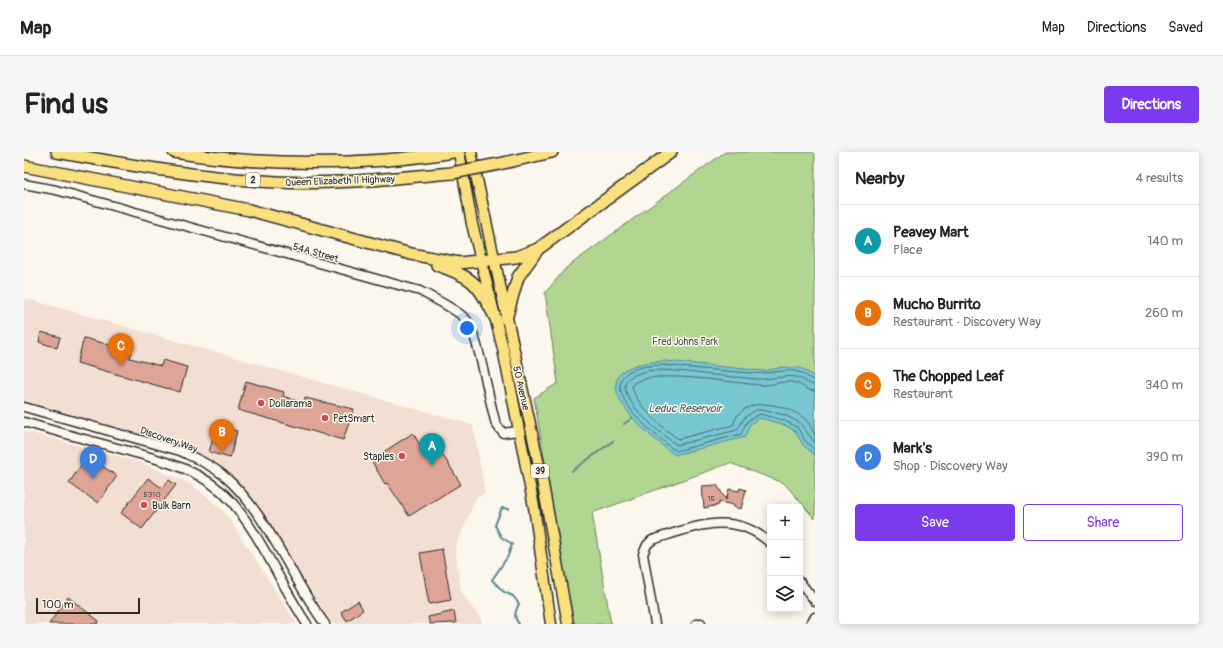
<!DOCTYPE html>
<html lang="en">
<head>
<meta charset="utf-8">
<style>
	body { margin:0; font-family:Pangolin,sans-serif; background:#f6f6f6; color:#222 }
	.controls { position:absolute; right:12px; bottom:12px; display:grid; overflow:hidden; border-radius:4px; box-shadow:0 2px 10px #0003 }
	.controls button { width:36px; height:36px; display:grid; place-items:center; padding:0; border:0; border-bottom:1px solid #e0e0e0; background:#fff; color:#222; font:20px sans-serif }
	.scale { position:absolute; left:12px; bottom:10px; width:104px; box-sizing:border-box; padding-left:4px; border:2px solid #2b2b2b; border-top:0; font-size:11px; line-height:14px; white-space:nowrap; color:#2b2b2b; -webkit-text-stroke:3px #fbf7ec; paint-order:stroke }
	.you { position:absolute; left:443px; top:176px; width:14px; height:14px; margin:-10px; border:3px solid #fff; border-radius:50%; background:#1a73e8; box-shadow:0 0 0 6px #1a73e833 }
	.badge { display:grid; place-items:center; width:26px; height:26px; border-radius:50%; background:#7c3aed; color:#fff; font-size:13px; font-weight:700 }
	.pin { position:absolute; translate:-50% -33px; filter:drop-shadow(0 1px 2px #0008) }
	.pin::after { content:''; position:absolute; top:21px; width:14px; height:12px; background:inherit; clip-path:polygon(0 0,100% 0,50% 100%) }
	.list { margin:0; padding:0; list-style:none }
	h2 { display:flex; justify-content:space-between; align-items:center; height:52px; margin:0; padding:0 16px; font-size:17px }
	h2 small { font-size:13px; font-weight:400; color:#767676 }
	.list li { display:grid; grid-template-columns:26px 1fr auto; gap:12px; align-items:center; box-sizing:border-box; height:72px; padding:0 16px; border-top:1px solid #e0e0e0 }
	.list b { display:block; font-size:15px; white-space:nowrap }
	.list p { margin:0; font-size:13px; white-space:nowrap; color:#767676 }
	.list em { font-size:13px; font-style:normal; color:#767676 }
	.actions { display:flex; gap:8px; padding:12px 16px }
	.actions a { flex:1; padding:9px 0; border:1px solid #7c3aed; border-radius:4px; text-align:center; font-size:14px; color:#7c3aed }
	.actions .main { background:#7c3aed; color:#fff }
	.icon { flex:none; width:22px; height:22px; fill:none; stroke:currentColor; stroke-width:2; stroke-linecap:round; stroke-linejoin:round }
	.map { position:relative; flex:none; width:791px; height:472px; overflow:hidden; border-radius:4px }
	header { display:flex; align-items:center; gap:24px; box-sizing:border-box; height:56px; padding:0 20px; background:#fff; border-bottom:1px solid #e0e0e0 }
	header strong { font-size:19px }
	nav { display:flex; gap:22px; margin-inline-start:auto; font-size:14px }
	.intro { display:flex; align-items:center; justify-content:space-between; box-sizing:border-box; height:96px; padding:0 24px }
	h1 { margin:0; font-size:28px }
	.button { padding:10px 18px; border-radius:4px; background:#7c3aed; color:#fff; font-size:14px; font-weight:700 }
	main { display:flex; gap:24px; padding:0 24px }
	aside { flex:1; background:#fff; border-radius:4px; box-shadow:0 2px 10px #0003 }
	.map>svg:first-child { display:block }
	.built { fill:#f2ded2 }
	.green { fill:#b1d692; stroke:#6e805e }
	.water { fill:#77c7d2; stroke:#59898f }
	.lines { fill:none; stroke-linecap:round; stroke-linejoin:round }
	.shore { stroke:#49696e; stroke-width:1 }
	.stream { stroke:#59898f; stroke-width:2 }
	.building { fill:#dea597; stroke:#2b2b2b }
	.minor-casing { stroke:#2b2b2b; stroke-width:11 }
	.major-casing { stroke:#2b2b2b; stroke-width:13 }
	.highway-casing { stroke:#2b2b2b; stroke-width:14 }
	.minor { stroke:#fbf7ec; stroke-width:8 }
	.major { stroke:#fbe080; stroke-width:10 }
	.highway { stroke:#fbe080; stroke-width:11 }
	.highway-bridge-casing { stroke:#2b2b2b; stroke-width:14; stroke-linecap:butt }
	.highway-bridge { stroke:#fbe080; stroke-width:11 }
	.poi-dot { fill:#d1495b; stroke:#fbf7ec; stroke-width:1.5 }
	.labels { text-anchor:middle; stroke-width:3; stroke-linejoin:round; paint-order:stroke }
	.number-label { font-size:8px; fill:#584a46 }
	.shield { fill:#fbf7ec; stroke:#696865; stroke-width:1 }
	.shield-label { font-size:9px; font-weight:bold; fill:#2b2b2b }
	.street-label { font-size:10px; fill:#2b2b2b; stroke:#fbf7ec }
	.park-label { font-size:10px; fill:#4c5645; stroke:#fbf7ec }
	.poi-label { font-size:10px; fill:#2b2b2b; stroke:#fbf7ec; text-anchor:start }
	.water-label { font-size:11px; font-style:italic; fill:#425a5d; stroke:#fbf7ec }
</style>
</head>
<body>
<header>
<strong>Map</strong>
<nav><a>Map</a><a>Directions</a><a>Saved</a></nav>
</header>
<div class="intro"><h1>Find us</h1><a class="button">Directions</a></div>
<main>
<div class="map">
<svg width="791" height="472" viewBox="0 0 791 472">
	<rect width="100%" height="100%" fill="#fbf7ec"/>
	<filter id="ink" filterUnits="userSpaceOnUse"><feTurbulence type="fractalNoise" baseFrequency=".025" numOctaves="2"/><feDisplacementMap in="SourceGraphic" scale="8" xChannelSelector="R" yChannelSelector="G"/><feConvolveMatrix kernelMatrix="1 2 1 2 8 2 1 2 1" color-interpolation-filters="sRGB"/></filter>
	<g filter="url(#ink)">
		<path class="built" d="M0,146l449,127 12,68 -9,5 -21,50 6,44 21,29 -1,3h-148l-9,-12 -67,-109 -24,-25 -23,-16 -33,-16 -153,-44z
			M0,279l112,30 53,22 20,15 17,16 71,110h-273z"/>
		<path class="green" d="M701,0h90v367l-31,-36 -54,-20 -138,50 19,111h-38l-39,-226 24,-15 -13,-90 21,-25z"/>
		<path class="water" d="M642,209l98,10 19,-4 18,1 14,9v78l-12,-10 -8,-14 -13,-7 -22,-6 -10,6 -5,13 -70,18c-39,-28 -106,-91 -9,-94z"/>
		<g class="lines">
			<path class="shore" d="M791,228c-6,0 -10,-7 -16,-8 -12,-4 -33,3 -48,1 -20,-2 -41,-3 -61,-5 -14,-2 -28,-4 -42,-2 -67,9 5,69 28,85l65,-17 6,-13 13,-7 23,6 14,7 9,15 9,8
				M791,233c-8,0 -12,-8 -19,-8 -13,-2 -26,3 -39,2 -23,-2 -47,-4 -70,-7 -13,-1 -27,-3 -40,-1 -5,1 -18,5 -21,10 -9,18 38,56 51,64l60,-15 8,-13 11,-7h6l23,5 15,8 15,20
				M791,239c-9,0 -12,-6 -19,-8 -11,-4 -23,3 -34,2 -26,-1 -114,-18 -130,0 2,19 31,43 46,54l55,-14c2,-4 3,-8 6,-11 16,-18 50,-8 66,5 5,4 7,11 10,16"/>
			<path class="stream" d="M600,272l8,-6
				M548,319l41,-30
				M485,357l-7,-1 -7,17 6,12 11,7 -4,12 -16,24 12,12 9,4 6,8c-4,8 -6,13 0,20"/>
		</g>
		<path class="building" d="M17,180l19,5 -3,11 -18,-6z
			M60,186l48,13 -2,7 31,8 2,-6 24,7 -7,25 -103,-29z
			M222,229l38,11 -1,4 11,4 10,2 1,-4 49,11 -11,31 -105,-30z
			M193,273l20,6 -7,27 -21,-6z
			M389,281l10,17 6,-4 4,7 6,-4 22,35 -52,32 -22,-33 -2,1 -14,-24z
			M63,304l30,20 -19,27 -29,-20z
			M124,326l14,10 7,-8 7,5 -34,44 -21,-16z
			M693,333l9,15 3,-11 10,2 1,-3 6,2 -5,19 -8,-2 1,-2 -15,-3v3l-15,3 -2,-22z
			M418,397l9,51 -22,4 -9,-51z
			M44,445l31,24 -2,3h-48z
			M334,449l5,9 -16,11 -6,-9z
			M430,459l2,12 -26,1 -2,-7z"/>
		<g class="lines">
			<g class="minor-casing">
				<path id="minor" d="M0,32l32,6 364,101c15,8 32,16 45,27 13,13 24,84 31,106l7,9 15,-2
					M0,255l156,44c15,7 30,13 43,24 45,38 67,102 102,149
					M0,270c30,9 60,17 90,25 42,12 87,20 117,54 31,36 49,83 76,123
					M776,430l15,19
					M631,472l-12,-70 4,-9 5,-5c42,-13 81,-31 118,3
					M672,472l5,-1
					M786,472l5,-7"/>
			</g>
			<g class="major-casing">
				<path id="major" d="M435,0l13,72 31,125 31,158 17,117
					M447,0l71,327 26,145"/>
			</g>
			<g class="highway-casing">
				<path id="highway" d="M33,0c72,13 145,26 219,30 59,3 118,-4 176,-9
					M150,0c85,14 195,14 279,0
					M475,12l53,-12
					M0,14l225,44 162,44 48,9 57,-6 22,-8
					M413,113c36,12 41,18 58,52
					M482,167l12,-42 20,-28 133,-97"/>
			</g>
			<use href="#minor" class="minor"/>
			<use href="#major" class="major"/>
			<use href="#highway" class="highway"/>
			<g class="highway-bridge-casing">
				<path id="highway-bridge" d="M428,21l47,-9"/>
			</g>
			<use href="#highway-bridge" class="highway-bridge"/>
		</g>
	</g>
	<g class="poi-dot">
		<circle cx="237" cy="251" r="4"/>
		<circle cx="301" cy="266" r="4"/>
		<circle cx="378" cy="304" r="4"/>
		<circle cx="120" cy="353" r="4"/>
	</g>
	<g class="labels">
		<g class="number-label">
			<text x="128" y="345">5310</text>
			<text x="687" y="349">15</text>
		</g>
		<g class="shield">
			<rect x="222" y="21" width="14" height="14" rx="3"/>
			<rect x="507" y="312" width="18" height="14" rx="3"/>
		</g>
		<g class="shield-label">
			<text x="229" y="31">2</text>
			<text x="516" y="322">39</text>
		</g>
		<g class="street-label">
			<text transform="translate(316 28) rotate(-2)" y="4">Queen Elizabeth II Highway</text>
			<text transform="translate(292 100) rotate(16)" y="4">54A Street</text>
			<text transform="translate(498 236) rotate(77)" y="4">50 Avenue</text>
			<text transform="translate(145 287) rotate(19)" y="4">Discovery Way</text>
		</g>
		<g class="park-label">
			<text x="661" y="193">Fred Johns Park</text>
		</g>
		<g class="poi-label">
			<text x="245" y="255">Dollarama</text>
			<text x="309" y="270">PetSmart</text>
			<text x="370" y="308" text-anchor="end">Staples</text>
			<text x="128" y="357">Bulk Barn</text>
		</g>
		<g class="water-label">
			<text x="661" y="260">Leduc Reservoir</text>
		</g>
	</g>
</svg>
<div class="controls">
<button>+</button>
<button>−</button>
<button><svg class="icon" aria-label="layers" viewBox="0 0 24 24"><path d="M12 4l9 5-9 5-9-5zM3 14l9 5 9-5"/></svg></button>
</div>
<div class="scale">100 m</div>
<div class="you"></div>
<div class="pin badge" style="left:408px;top:314px;background:#0f9aa8">A</div>
<div class="pin badge" style="left:198px;top:300px;background:#e8710a">B</div>
<div class="pin badge" style="left:97px;top:214px;background:#e8710a">C</div>
<div class="pin badge" style="left:69px;top:327px;background:#3f7fe0">D</div>
</div>
<aside>
<h2>Nearby<small>4 results</small></h2>
<ul class="list">
<li><span class="badge" style="background:#0f9aa8">A</span><div><b>Peavey Mart</b><p>Place</p></div><em>140 m</em></li>
<li><span class="badge" style="background:#e8710a">B</span><div><b>Mucho Burrito</b><p>Restaurant · Discovery Way</p></div><em>260 m</em></li>
<li><span class="badge" style="background:#e8710a">C</span><div><b>The Chopped Leaf</b><p>Restaurant</p></div><em>340 m</em></li>
<li><span class="badge" style="background:#3f7fe0">D</span><div><b>Mark's</b><p>Shop · Discovery Way</p></div><em>390 m</em></li>
</ul>
<div class="actions"><a class="main">Save</a><a>Share</a></div>
</aside>
</main>
</body>
</html>
